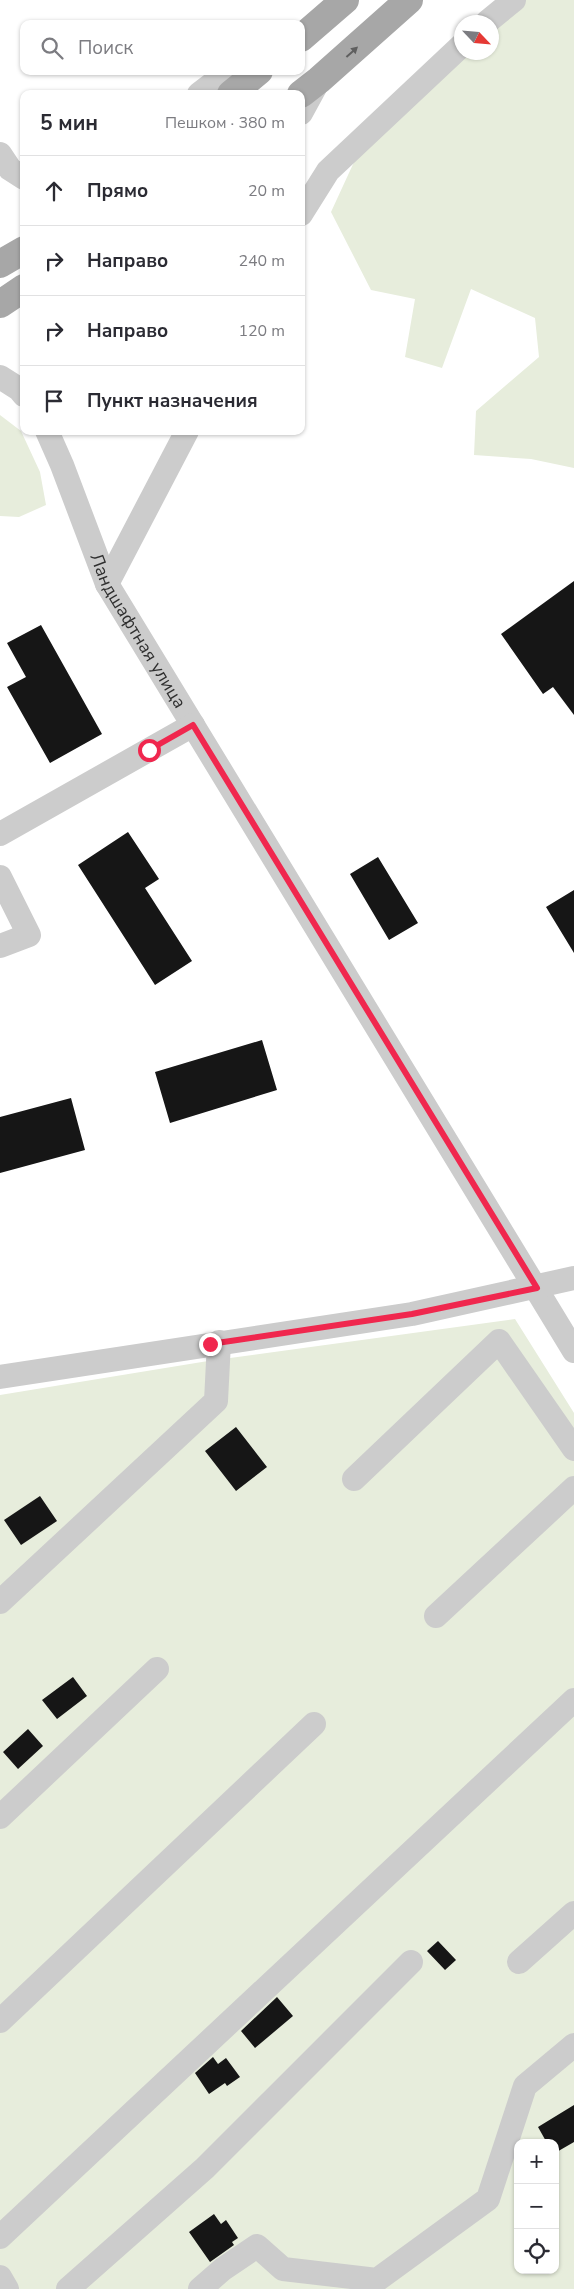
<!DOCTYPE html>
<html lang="ru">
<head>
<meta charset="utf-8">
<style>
	body { margin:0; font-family:"Nunito Sans",sans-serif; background:#f7f7f7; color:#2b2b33 }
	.controls { position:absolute; right:15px; bottom:15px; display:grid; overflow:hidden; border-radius:10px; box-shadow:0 1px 4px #0004 }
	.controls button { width:45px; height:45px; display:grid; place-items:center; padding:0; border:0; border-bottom:1px solid #e1e1e2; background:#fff; color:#2b2b33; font:25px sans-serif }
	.compass { position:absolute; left:454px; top:15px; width:45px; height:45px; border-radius:50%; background:#fff; box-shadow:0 1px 4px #0004; rotate:116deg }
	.stop { position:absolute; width:15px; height:15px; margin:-11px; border:4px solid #f0274e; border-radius:50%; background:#fff }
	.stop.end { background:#f0274e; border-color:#fff; box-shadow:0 1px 5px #0008 }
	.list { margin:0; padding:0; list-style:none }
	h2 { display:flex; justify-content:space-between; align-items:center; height:65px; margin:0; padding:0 20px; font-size:21px }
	h2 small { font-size:16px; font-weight:400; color:#7c7c81 }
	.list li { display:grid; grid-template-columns:32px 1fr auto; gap:15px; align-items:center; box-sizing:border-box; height:70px; padding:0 20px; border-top:1px solid #e1e1e2 }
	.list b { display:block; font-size:19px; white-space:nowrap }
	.list em { font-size:16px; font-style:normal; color:#7c7c81 }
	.icon { flex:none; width:28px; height:28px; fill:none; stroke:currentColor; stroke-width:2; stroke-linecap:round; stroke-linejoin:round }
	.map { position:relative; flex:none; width:574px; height:2289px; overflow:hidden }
	.search { position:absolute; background:#fff; box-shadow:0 1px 4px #0004; left:20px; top:20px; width:285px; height:55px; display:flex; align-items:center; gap:12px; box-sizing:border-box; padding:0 18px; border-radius:10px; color:#7c7c81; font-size:19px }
	.panel { position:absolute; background:#fff; box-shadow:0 1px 4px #0004; left:20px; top:90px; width:285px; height:345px; border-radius:10px }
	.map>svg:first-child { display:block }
	.green { fill:#e7eddc; fill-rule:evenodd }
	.building { fill:#161616 }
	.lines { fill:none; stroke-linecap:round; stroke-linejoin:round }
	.minor { stroke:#ccc; stroke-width:24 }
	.major { stroke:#a7a7a7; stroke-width:28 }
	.oneway { fill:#5f5f5f }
	.route { stroke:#f0274e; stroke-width:6 }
	.labels { text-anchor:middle; stroke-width:5; stroke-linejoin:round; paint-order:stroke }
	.street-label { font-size:18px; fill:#2f2f2f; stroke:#fff }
</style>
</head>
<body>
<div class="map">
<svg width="574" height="2289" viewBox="0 0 574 2289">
	<rect width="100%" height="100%" fill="#fff"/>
	<path class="green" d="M524,0h50v468l-43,-9 -57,-4 2,-44 63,-54 -4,-39 -64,-29 -29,79 -37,-11 10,-58 -44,-9 -40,-78 29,-63 102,-97h30v-29z
		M0,415l21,16 19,41 6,33 -27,12 -19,-1z
		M515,1319l59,94v876h-574v-894l208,-34zM518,2143h37v127h-37z"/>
	<path class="building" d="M574,581v134l-21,-28 -10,7 -42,-60z
		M41,625l61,109 -52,29 -43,-76 19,-10 -19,-34z
		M128,832l31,47 -14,9 47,73 -37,24 -77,-120z
		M378,857l40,66 -29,17 -39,-66z
		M574,890v63l-28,-46z
		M262,1040l15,50 -107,33 -15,-51z
		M71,1098l14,52 -85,23v-56z
		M236,1427l31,40 -31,24 -31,-40z
		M40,1496l17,25 -36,24 -17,-25z
		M73,1677l14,19 -30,23 -15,-19z
		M28,1729l15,17 -25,23 -15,-17z
		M438,1941l18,19 -11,10 -18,-19z
		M277,1997l16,19 -38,32 -14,-17z
		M213,2057l5,7 8,-6 14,19 -13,9 -2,-3 -16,11 -14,-21z
		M574,2105v37l-19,11v-10h-8l-9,-16z
		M214,2214l7,10 5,-4 12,18 -6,4 2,3 -24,17 -21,-30z"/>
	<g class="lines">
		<g class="minor">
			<path d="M487,22l27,-22"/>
			<path d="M199,94l30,-23"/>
			<path d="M301,113l18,-33"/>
			<path d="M0,154l10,15 14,9"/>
			<path d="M301,214l27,-43 134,-126"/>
			<path d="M0,377l19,12 5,6"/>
			<path id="s1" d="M47,431l15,34 45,119 467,767"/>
			<path d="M107,584l80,-153"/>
			<path d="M0,834l193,-109"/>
			<path d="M0,877l29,58 -29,11"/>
			<path d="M0,1377l412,-63 162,-36"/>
			<path d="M354,1479l145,-138 75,108"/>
			<path d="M0,1602l216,-201 3,-59"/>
			<path d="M436,1616l138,-128"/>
			<path d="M0,1817l157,-148"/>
			<path d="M519,1962l55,-49"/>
			<path d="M0,2021l314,-297"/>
			<path d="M0,2237l574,-537"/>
			<path d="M0,2277l7,12"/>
			<path d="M68,2289l137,-121 206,-206"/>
			<path d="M200,2289l23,-20 34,-23 26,23 94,11 111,-81 37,-113 49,-41"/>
		</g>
		<path class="major" d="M301,38l44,-38
			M231,94l28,-23
			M301,94l18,-14 90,-80
			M0,264l24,-14
			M0,304l24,-16"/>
	</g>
	<defs><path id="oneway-solid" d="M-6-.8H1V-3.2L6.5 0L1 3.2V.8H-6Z" transform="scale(1.25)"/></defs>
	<use class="oneway" href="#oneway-solid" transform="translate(352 52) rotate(-42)"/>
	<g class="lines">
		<path class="route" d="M149,750l44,-25 344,563 -125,26 -202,30"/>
	</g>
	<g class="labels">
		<g class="street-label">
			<text dy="6" stroke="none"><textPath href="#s1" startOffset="220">Ландшафтная улица</textPath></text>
		</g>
	</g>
</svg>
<div class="controls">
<button>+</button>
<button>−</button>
<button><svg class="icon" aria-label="locate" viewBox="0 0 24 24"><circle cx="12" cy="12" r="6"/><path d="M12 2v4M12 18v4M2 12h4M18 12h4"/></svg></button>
</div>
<svg class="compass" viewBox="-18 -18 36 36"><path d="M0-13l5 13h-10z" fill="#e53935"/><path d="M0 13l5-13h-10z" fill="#7c7c81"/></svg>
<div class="stop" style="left:149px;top:750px"></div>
<div class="stop end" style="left:210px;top:1344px"></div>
<div class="search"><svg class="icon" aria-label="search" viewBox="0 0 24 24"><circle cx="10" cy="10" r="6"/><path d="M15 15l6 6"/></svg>Поиск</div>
<section class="panel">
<h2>5 мин<small>Пешком · 380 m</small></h2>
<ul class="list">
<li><svg class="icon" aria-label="ahead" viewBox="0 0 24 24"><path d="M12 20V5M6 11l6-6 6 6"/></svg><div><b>Прямо</b></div><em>20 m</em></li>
<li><svg class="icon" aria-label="right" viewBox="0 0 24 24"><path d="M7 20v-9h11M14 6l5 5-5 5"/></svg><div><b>Направо</b></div><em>240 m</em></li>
<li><svg class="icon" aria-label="right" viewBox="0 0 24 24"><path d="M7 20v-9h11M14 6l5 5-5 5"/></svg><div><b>Направо</b></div><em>120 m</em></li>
<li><svg class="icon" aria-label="arrive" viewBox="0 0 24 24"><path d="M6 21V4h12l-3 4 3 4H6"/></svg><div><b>Пункт назначения</b></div></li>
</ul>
</section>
</div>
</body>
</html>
